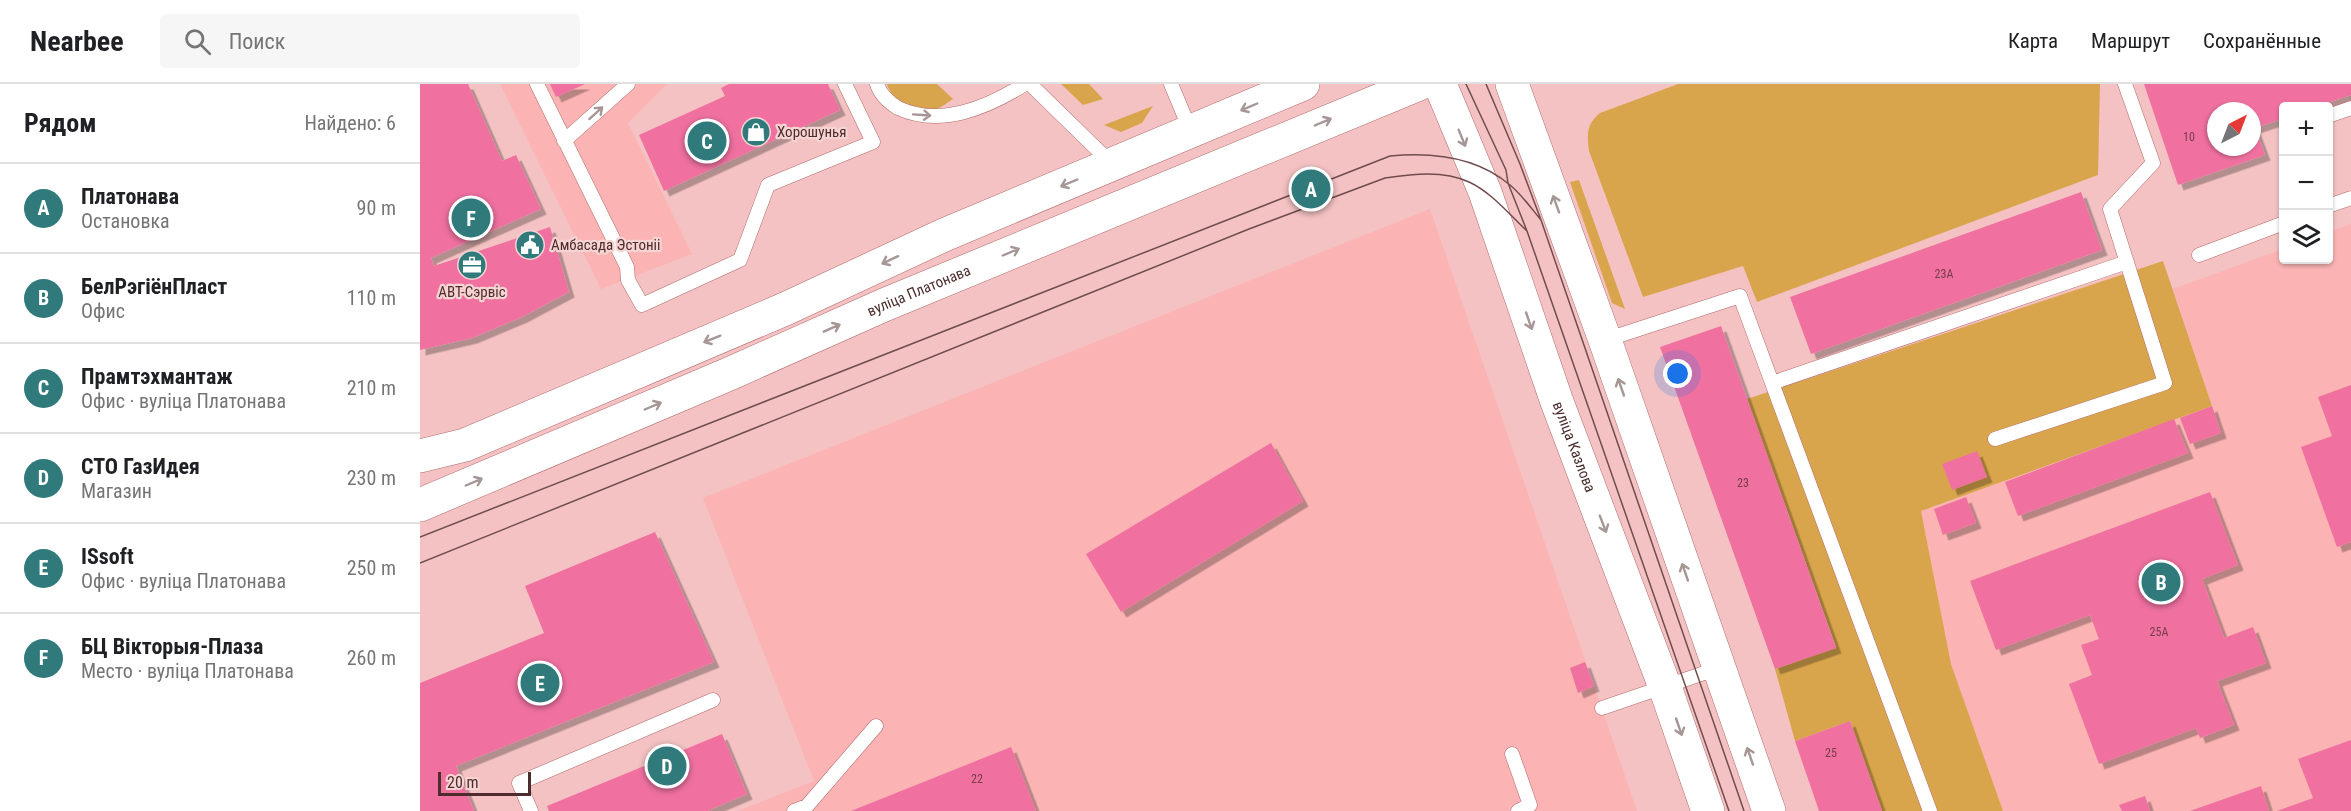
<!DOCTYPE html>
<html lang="ru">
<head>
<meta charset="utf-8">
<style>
	body { margin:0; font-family:"Roboto Condensed",sans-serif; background:#f6f6f6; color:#202124 }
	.controls { position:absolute; right:18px; top:18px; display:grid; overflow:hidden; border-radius:6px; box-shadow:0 2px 4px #0004 }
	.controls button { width:54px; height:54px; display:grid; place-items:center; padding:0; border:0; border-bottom:2px solid #e0e0e0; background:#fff; color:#202124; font:30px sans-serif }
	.compass { position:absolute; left:1787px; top:18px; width:54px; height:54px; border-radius:50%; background:#fff; box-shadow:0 2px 4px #0004; rotate:42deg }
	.scale { position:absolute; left:18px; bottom:15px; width:93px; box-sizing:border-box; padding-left:6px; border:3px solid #4c2c2c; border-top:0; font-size:16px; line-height:21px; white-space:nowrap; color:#4c2c2c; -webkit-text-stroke:4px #f6d4d3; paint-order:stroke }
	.you { position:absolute; left:1258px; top:290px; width:21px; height:21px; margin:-15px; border:4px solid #fff; border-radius:50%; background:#1a73e8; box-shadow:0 0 0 9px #1a73e833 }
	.badge { display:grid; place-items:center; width:39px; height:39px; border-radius:50%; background:#307a7c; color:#fff; font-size:20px; font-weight:700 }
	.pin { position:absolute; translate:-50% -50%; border:3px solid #fff; box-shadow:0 2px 6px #0006 }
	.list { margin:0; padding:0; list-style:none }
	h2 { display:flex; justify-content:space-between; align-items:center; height:78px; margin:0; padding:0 24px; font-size:26px }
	h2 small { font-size:20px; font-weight:400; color:#757577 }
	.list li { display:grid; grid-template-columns:39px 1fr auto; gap:18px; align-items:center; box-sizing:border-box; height:90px; padding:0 24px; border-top:2px solid #e0e0e0 }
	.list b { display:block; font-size:22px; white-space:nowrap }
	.list p { margin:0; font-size:20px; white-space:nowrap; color:#757577 }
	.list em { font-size:20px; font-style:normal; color:#757577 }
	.icon { flex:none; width:33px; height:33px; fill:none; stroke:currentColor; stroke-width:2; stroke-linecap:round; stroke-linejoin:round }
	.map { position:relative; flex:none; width:1931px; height:727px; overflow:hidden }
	header { display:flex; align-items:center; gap:36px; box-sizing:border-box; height:84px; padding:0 30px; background:#fff; border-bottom:2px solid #e0e0e0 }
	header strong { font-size:28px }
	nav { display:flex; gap:33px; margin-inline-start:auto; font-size:21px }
	.search { width:420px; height:54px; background:#f6f6f6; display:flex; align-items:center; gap:15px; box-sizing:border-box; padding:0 21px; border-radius:6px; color:#757577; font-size:22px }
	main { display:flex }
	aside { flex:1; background:#fff }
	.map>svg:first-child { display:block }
	.built { fill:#fbb3b3 }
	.green { fill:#d9a54c }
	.building { fill:#f071a0; fill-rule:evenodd; filter:url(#shadow) }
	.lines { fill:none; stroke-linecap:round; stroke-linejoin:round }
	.service-casing { stroke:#b56a6c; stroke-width:15 }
	.primary-casing { stroke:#b56a6c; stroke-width:34 }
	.service { stroke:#fff; stroke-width:14 }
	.primary { stroke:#fff; stroke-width:33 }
	.tram { stroke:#714d4d; stroke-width:1.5 }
	.oneway { stroke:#a69696 }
	.labels { text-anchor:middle; stroke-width:4.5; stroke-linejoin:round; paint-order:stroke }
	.number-label { font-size:12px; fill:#753d49 }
	.poi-label { font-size:15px; fill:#4c2c2c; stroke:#f6d4d3; text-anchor:start }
	.street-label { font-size:15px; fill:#4c2c2c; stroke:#f6d4d3 }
</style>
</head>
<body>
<header>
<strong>Nearbee</strong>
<div class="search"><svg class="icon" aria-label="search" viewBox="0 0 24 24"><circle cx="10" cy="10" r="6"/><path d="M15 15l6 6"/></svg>Поиск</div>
<nav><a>Карта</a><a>Маршрут</a><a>Сохранённые</a></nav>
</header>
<main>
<aside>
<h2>Рядом<small>Найдено: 6</small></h2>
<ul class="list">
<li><span class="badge">A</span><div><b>Платонава</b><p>Остановка</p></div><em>90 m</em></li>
<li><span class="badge">B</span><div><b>БелРэгіёнПласт</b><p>Офис</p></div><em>110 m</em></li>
<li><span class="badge">C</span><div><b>Прамтэхмантаж</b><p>Офис · вуліца Платонава</p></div><em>210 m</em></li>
<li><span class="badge">D</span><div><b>СТО ГазИдея</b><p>Магазин</p></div><em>230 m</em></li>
<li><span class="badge">E</span><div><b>ISsoft</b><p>Офис · вуліца Платонава</p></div><em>250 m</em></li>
<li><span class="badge">F</span><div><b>БЦ Вікторыя-Плаза</b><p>Место · вуліца Платонава</p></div><em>260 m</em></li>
</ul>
</aside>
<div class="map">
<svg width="1931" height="727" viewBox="0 0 1931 727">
	<defs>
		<filter id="shadow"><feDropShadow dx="5.5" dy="5.5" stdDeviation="0" flood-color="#0004"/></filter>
	</defs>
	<rect width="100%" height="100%" fill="#f4c2c2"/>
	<path class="built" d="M80,0h167l-39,39 64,131 -91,35z
		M1010,125l207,602h-899l76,-30 -111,-283z
		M1931,140v587h-348l-52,-147 -30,-153 291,-105 -39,-117 110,-40 1,11h44l1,-28z"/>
	<path class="green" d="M467,0h50l16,15c-5,3 -11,8 -16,10 -21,7 -44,-5 -50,-25z
		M641,0h28l14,15 -20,6z
		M1258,0h422l-2,91 -341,127 -14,-36 -100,31 -54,-146c-2,-17 -3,-26 11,-38z
		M733,22l-11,17 -21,9 -17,-7z
		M1159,96l46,129 -13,-6 -42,-121z
		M1743,177l49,145 -291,105 30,153 52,147h-121l-32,-90 -55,20 -20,-72 61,-22 -89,-248z"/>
	<path class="building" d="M0,0h48l34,77 14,-6 25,54 -110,49 3,8 116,-39 19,65 -47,25 -50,21 -52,12z
		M130,0h35l-29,13z
		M309,0h99l12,26 -176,81 -25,-56 86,-39 -4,-8z
		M1724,0h207v11l-33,11h-34v12l-29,10 10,27 -87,30zM1796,27h36v36h-36z
		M1661,108l21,58 -291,104 -21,-57z
		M1301,242l115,322 -61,21 -115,-322z
		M1931,301v157l-14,5 -36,-100 31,-11 -14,-39z
		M1792,322l9,27 -31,11 -10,-26z
		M1754,335l14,34 -170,63 -13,-34z
		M851,359l32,58 -182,111 -35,-58z
		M1557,367l10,26 -35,13 -10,-26z
		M1790,408l28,73 -36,14 22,59 29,-11 13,36 -49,18 17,44 -34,13 -4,-10 -97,36 -30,-80 23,-9 -11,-30 18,-6 -9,-24 -94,35 -26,-69z
		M1546,413l10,26 -33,12 -9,-26z
		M235,448l59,130 -258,104 18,45h-54v-128l124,-50 -19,-47z
		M1165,578l9,24 -16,7 -8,-25z
		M1430,637l32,90h-63l-24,-70z
		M302,650l25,60 -40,17h-158l-2,-5z
		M1931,656v71h-74l36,-13 -15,-39z
		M591,663l25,64h-185z
		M1841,702l8,25h-79z
		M1725,712l5,15h-28l-3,-6z"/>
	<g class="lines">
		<g class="service-casing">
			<path id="service" d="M117,0l90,183 1,13 14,25 98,-45 28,-75 105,-43 -28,-58
				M457,0c3,10 13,19 21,24 43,20 90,-1 127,-24
				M610,0l81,79
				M751,0l20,48
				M1908,32l23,-8
				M144,57l64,-57
				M1908,122l23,-8
				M1779,171l85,-32
				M1185,256l135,-44 190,515
				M1352,299l355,-121
				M1575,355l170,-56 -55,-174 43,-46 -28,-79
				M1182,624l117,-40
				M1092,670l18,51 -12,6
				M111,727l-12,-28 194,-83
				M374,727l13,-5 69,-80"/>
		</g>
		<g class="primary-casing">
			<g id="primary">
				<path id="s1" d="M1020,0l45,108 72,210 108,285 43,124"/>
				<path d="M1092,0l93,256 164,471"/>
				<path d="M0,372l45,-11 320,-136 159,-74 359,-151"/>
				<path id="s2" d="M0,421l309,-131 155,-69 535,-221"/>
			</g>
		</g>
		<use href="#service" class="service"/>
		<use href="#primary" class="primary"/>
		<path class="tram" d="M1046,0l40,86 2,13 19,48 202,580
			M1066,0l34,80 21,56 203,591
			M0,453l970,-381c41,-4 87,1 120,29 12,10 21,23 31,35
			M0,479l829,-334 136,-51c28,-4 58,-8 84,4 22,10 41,33 58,49"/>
	</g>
	<defs><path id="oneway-shaft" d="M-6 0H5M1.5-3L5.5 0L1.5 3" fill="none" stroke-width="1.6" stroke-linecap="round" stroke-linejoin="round" transform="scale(1.5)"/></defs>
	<g class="oneway">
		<use href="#oneway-shaft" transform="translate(829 23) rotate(157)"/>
		<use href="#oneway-shaft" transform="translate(176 29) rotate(-42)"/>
		<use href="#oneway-shaft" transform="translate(502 31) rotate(4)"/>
		<use href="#oneway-shaft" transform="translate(903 38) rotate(-23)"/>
		<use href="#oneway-shaft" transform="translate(1042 54) rotate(68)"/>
		<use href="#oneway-shaft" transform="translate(649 99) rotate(157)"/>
		<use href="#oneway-shaft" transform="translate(1136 120) rotate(-110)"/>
		<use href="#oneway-shaft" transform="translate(591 168) rotate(-23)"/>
		<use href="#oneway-shaft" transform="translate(470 176) rotate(155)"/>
		<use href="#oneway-shaft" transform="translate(1109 237) rotate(71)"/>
		<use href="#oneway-shaft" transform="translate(412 244) rotate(-24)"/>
		<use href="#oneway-shaft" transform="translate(292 255) rotate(158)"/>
		<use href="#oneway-shaft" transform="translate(1201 303) rotate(-109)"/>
		<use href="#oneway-shaft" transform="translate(233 322) rotate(-23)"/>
		<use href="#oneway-shaft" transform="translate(54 398) rotate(-23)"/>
		<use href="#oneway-shaft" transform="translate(1183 440) rotate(69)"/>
		<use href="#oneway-shaft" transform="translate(1265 488) rotate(-109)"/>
		<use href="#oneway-shaft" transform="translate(1259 643) rotate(71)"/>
		<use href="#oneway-shaft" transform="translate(1330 672) rotate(-109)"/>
	</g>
	<defs>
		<g id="shop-disc" transform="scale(1.5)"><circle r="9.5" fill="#307a7c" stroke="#f6d4d3"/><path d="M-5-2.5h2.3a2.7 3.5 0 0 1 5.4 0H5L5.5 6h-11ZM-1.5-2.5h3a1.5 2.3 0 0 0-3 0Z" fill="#fff"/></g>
		<g id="civic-disc" transform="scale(1.5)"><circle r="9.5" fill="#307a7c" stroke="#f6d4d3"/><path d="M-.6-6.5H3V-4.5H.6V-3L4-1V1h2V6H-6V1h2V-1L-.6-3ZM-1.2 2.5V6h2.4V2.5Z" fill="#fff"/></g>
		<g id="office-disc" transform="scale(1.5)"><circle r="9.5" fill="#307a7c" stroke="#f6d4d3"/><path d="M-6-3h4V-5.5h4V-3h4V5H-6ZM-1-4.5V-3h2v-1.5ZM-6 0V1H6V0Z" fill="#fff"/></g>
	</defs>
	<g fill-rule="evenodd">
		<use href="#shop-disc" x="336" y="48"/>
		<use href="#civic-disc" x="110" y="161"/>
		<use href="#office-disc" x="52" y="181"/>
	</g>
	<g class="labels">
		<g class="number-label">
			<text x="1769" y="57">10</text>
			<text x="1524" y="194">23А</text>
			<text x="1323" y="403">23</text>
			<text x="1739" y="552">25А</text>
			<text x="1411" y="673">25</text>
			<text x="557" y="699">22</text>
		</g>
		<g class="poi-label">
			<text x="357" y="53">Хорошунья</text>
			<text x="131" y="166">Амбасада Эстоніі</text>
			<text x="52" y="213" text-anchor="middle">АВТ-Сэрвіс</text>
		</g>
		<g class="street-label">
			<text dy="5" stroke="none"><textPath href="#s2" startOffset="543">вуліца Платонава</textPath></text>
			<text dy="5" stroke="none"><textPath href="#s1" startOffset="387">вуліца Казлова</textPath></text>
		</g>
	</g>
</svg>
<div class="controls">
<button>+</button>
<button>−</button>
<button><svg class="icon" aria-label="layers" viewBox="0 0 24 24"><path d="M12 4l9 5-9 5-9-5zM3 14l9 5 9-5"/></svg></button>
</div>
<svg class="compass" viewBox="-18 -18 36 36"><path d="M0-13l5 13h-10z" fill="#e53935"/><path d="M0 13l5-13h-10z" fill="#757577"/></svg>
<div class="scale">20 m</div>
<div class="you"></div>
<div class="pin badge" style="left:891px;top:105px">A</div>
<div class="pin badge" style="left:1741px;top:498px">B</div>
<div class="pin badge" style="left:287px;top:57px">C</div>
<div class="pin badge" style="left:247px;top:682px">D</div>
<div class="pin badge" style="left:120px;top:599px">E</div>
<div class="pin badge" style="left:51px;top:134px">F</div>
</div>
</main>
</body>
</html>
